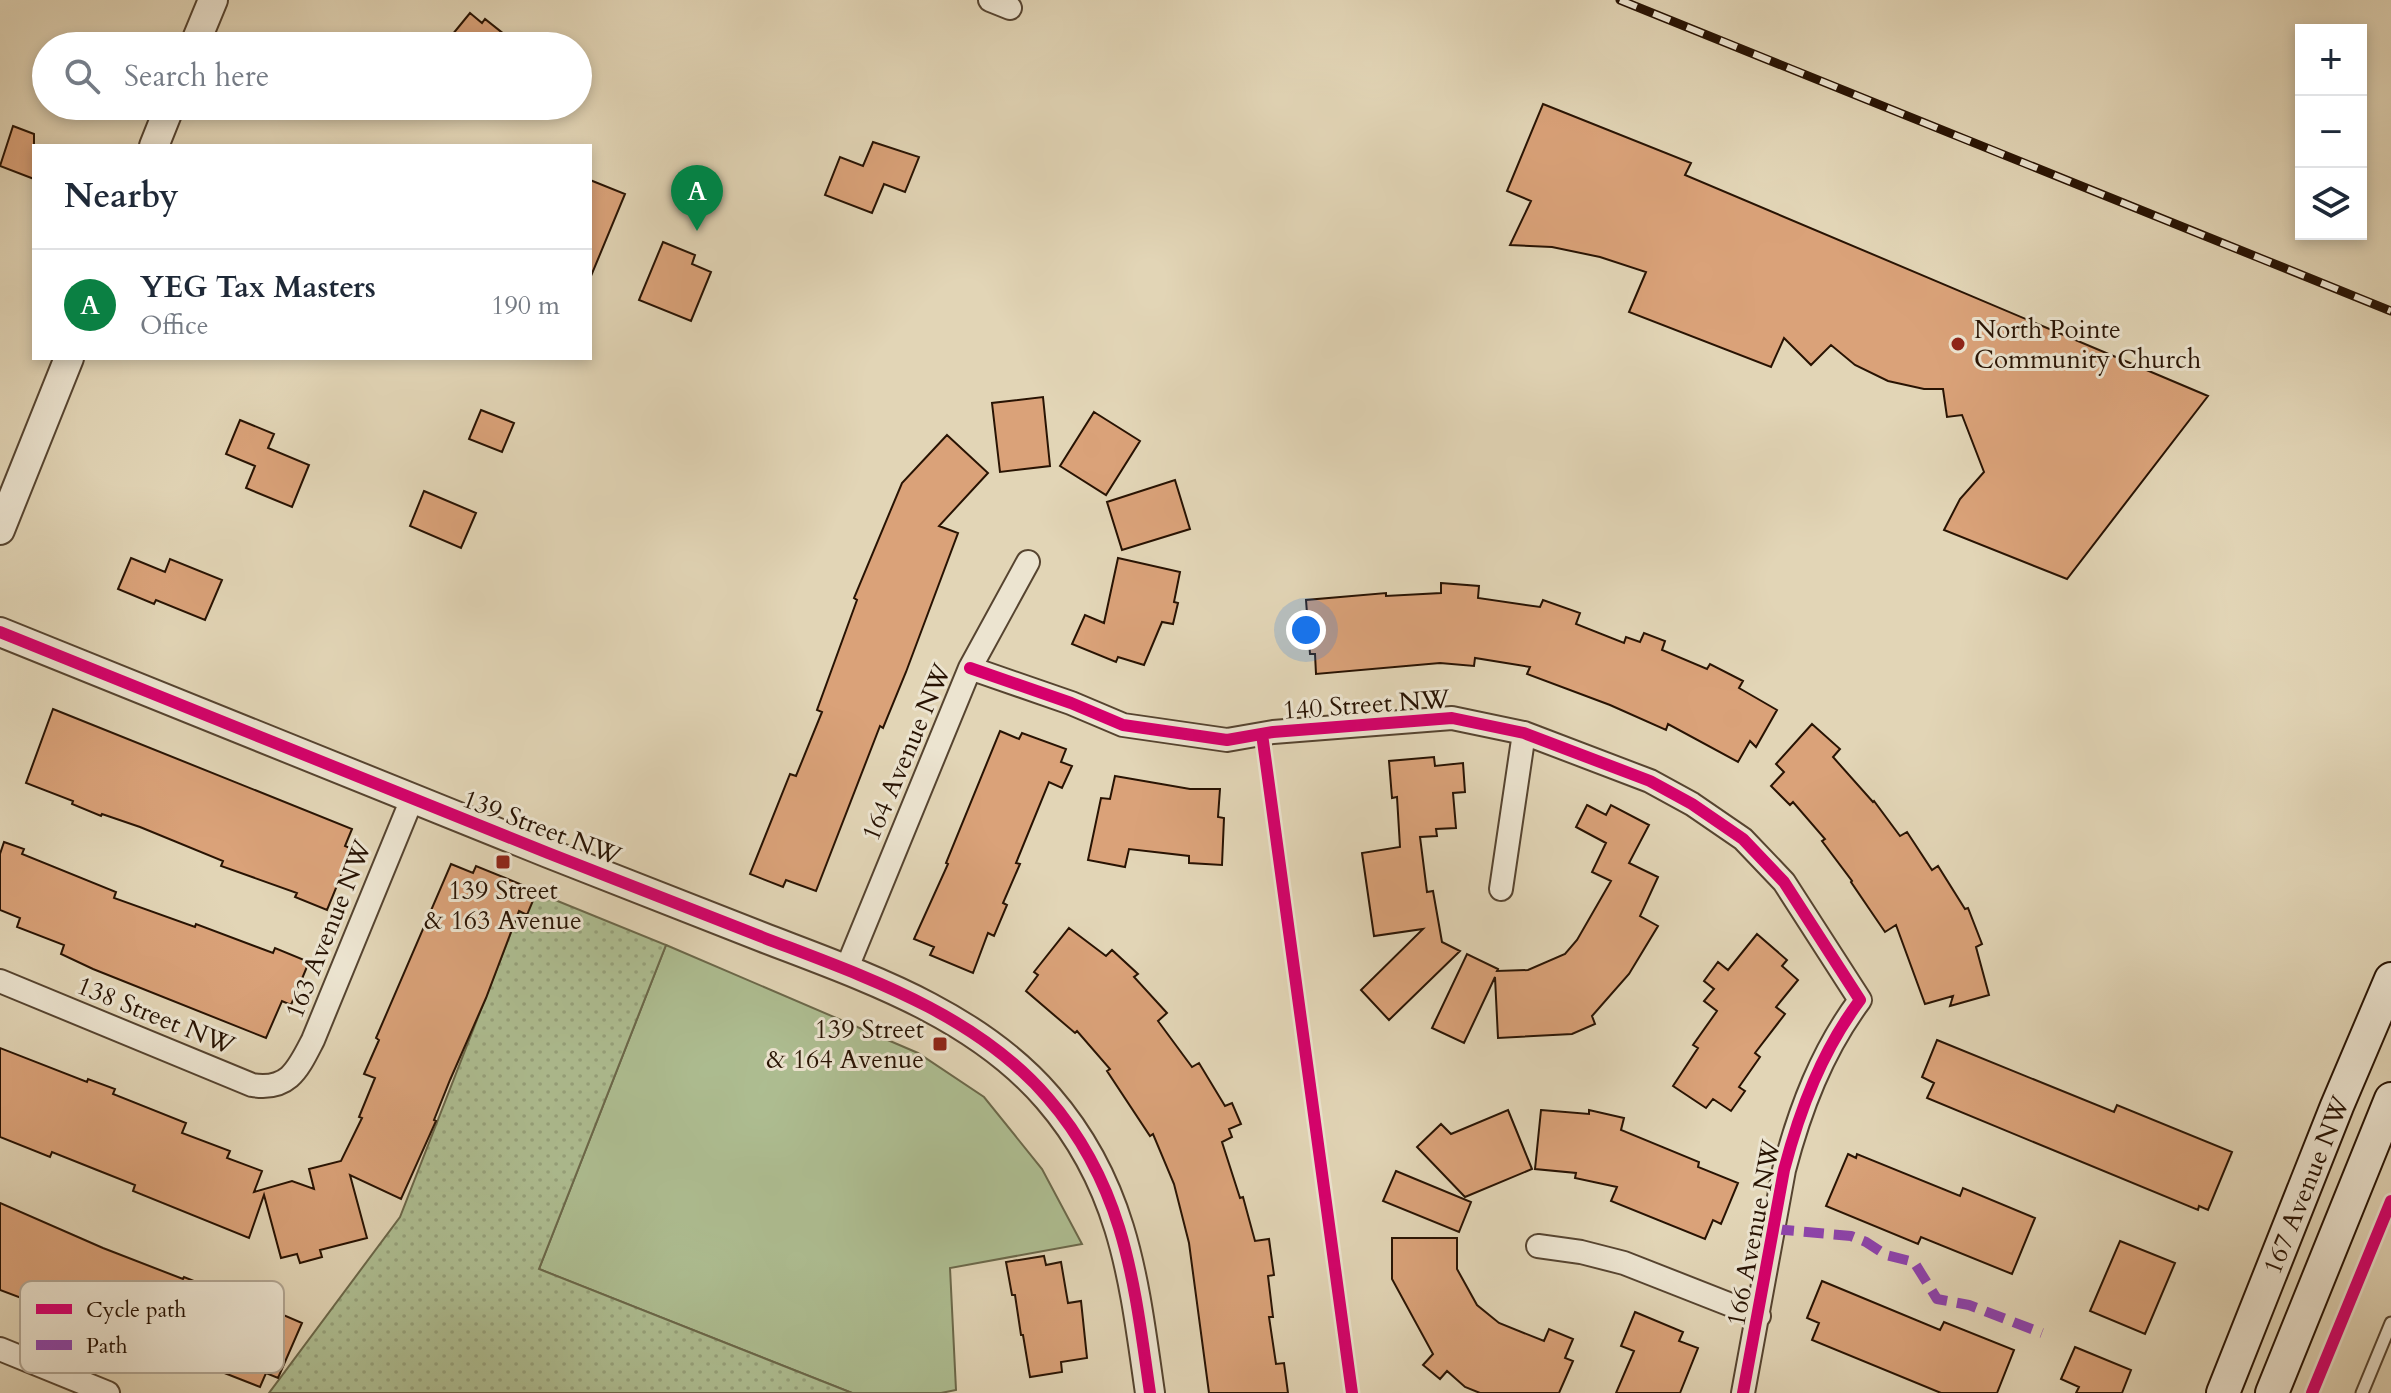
<!DOCTYPE html>
<html lang="en">
<head>
<meta charset="utf-8">
<style>
	body { margin:0; font-family:Cardo,serif; background:#f2f2f3; color:#1f2937 }
	.controls { position:absolute; right:24px; top:24px; display:grid; overflow:hidden; border-radius:0px; box-shadow:0 4px 12px #0003 }
	.controls button { width:72px; height:72px; display:grid; place-items:center; padding:0; border:0; border-bottom:2px solid #e0e1e3; background:#fff; color:#1f2937; font:40px sans-serif }
	.you { position:absolute; left:1306px; top:630px; width:28px; height:28px; margin:-20px; border:6px solid #fff; border-radius:50%; background:#1a73e8; box-shadow:0 0 0 12px #1a73e833 }
	.badge { display:grid; place-items:center; width:52px; height:52px; border-radius:50%; background:#0b8043; color:#fff; font-size:26px; font-weight:700 }
	.pin { position:absolute; translate:-50% -66px; filter:drop-shadow(0 2px 4px #0008) }
	.pin::after { content:''; position:absolute; top:42px; width:28px; height:24px; background:inherit; clip-path:polygon(0 0,100% 0,50% 100%) }
	.list { margin:0; padding:0; list-style:none }
	h2 { display:flex; justify-content:space-between; align-items:center; height:104px; margin:0; padding:0 32px; font-size:34px }
	h2 small { font-size:26px; font-weight:400; color:#747a83 }
	.list li { display:grid; grid-template-columns:52px 1fr auto; gap:24px; align-items:center; box-sizing:border-box; height:112px; padding:0 32px; border-top:2px solid #e0e1e3 }
	.list b { display:block; font-size:30px; white-space:nowrap }
	.list p { margin:0; font-size:26px; white-space:nowrap; color:#747a83 }
	.list em { font-size:26px; font-style:normal; color:#747a83 }
	.icon { flex:none; width:44px; height:44px; fill:none; stroke:currentColor; stroke-width:2; stroke-linecap:round; stroke-linejoin:round }
	.map { position:relative; flex:none; width:2391px; height:1393px; overflow:hidden }
	.search { position:absolute; background:#fff; box-shadow:0 4px 12px #0003; left:32px; top:32px; width:560px; height:88px; display:flex; align-items:center; gap:20px; box-sizing:border-box; padding:0 28px; border-radius:44px; color:#747a83; font-size:30px }
	.panel { position:absolute; background:#fff; box-shadow:0 4px 12px #0003; left:32px; top:144px; width:560px; height:216px; border-radius:0px }
	.map>svg:first-child { display:block }
	.grass { fill:#aebe92; stroke:#6b684a; stroke-width:2 }
	.park { fill:url(#park-dots); stroke:#6b684a; stroke-width:2 }
	.building { fill:#daa279; stroke:#281303; stroke-width:2 }
	.lines { fill:none; stroke-linecap:round; stroke-linejoin:round }
	.service-casing { stroke:#564430; stroke-width:15 }
	.minor-casing { stroke:#564430; stroke-width:26 }
	.tertiary-casing { stroke:#564430; stroke-width:32 }
	.secondary-casing { stroke:#281303; stroke-width:36 }
	.service { stroke:#ece4d0; stroke-width:11 }
	.minor { stroke:#ece4d0; stroke-width:22 }
	.tertiary { stroke:#ece4d0; stroke-width:28 }
	.secondary { stroke:#ece4d0; stroke-width:32 }
	.rail-casing { stroke:#281303; stroke-width:9 }
	.rail { stroke:#ece4d0; stroke-width:6; stroke-dasharray:18; stroke-linecap:butt }
	.quiet { stroke:#8e44ad; stroke-width:10; stroke-dasharray:20 10; stroke-linecap:butt }
	.cycleway-casing { stroke:#ece4d0; stroke-width:17 }
	.cycleway { stroke:#d6006c; stroke-width:12 }
	.poi-dot { fill:#8f2418; stroke:#ece4d0; stroke-width:3 }
	.labels { text-anchor:middle; stroke-width:6; stroke-linejoin:round; paint-order:stroke }
	.poi-label { font-size:26px; fill:#281303; stroke:#ece4d0; text-anchor:start }
	.street-label { font-size:26px; fill:#281303; stroke:#ece4d0 }
	.key { fill:#ece4d0; stroke:#b1a592; stroke-width:2 }
	.key-label { font-size:22px; fill:#281303 }
</style>
</head>
<body>
<div class="map">
<svg width="2391" height="1393" viewBox="0 0 2391 1393">
	<defs>
		<pattern id="park-dots" width="8" height="8" patternUnits="userSpaceOnUse" patternTransform="scale(2)"><rect width="8" height="8" fill="#aebe92"/><path d="M2 2h.1M6 6h.1" fill="none" stroke="#96a27c" stroke-width="1.8" stroke-linecap="round"/></pattern>
	</defs>
	<rect width="100%" height="100%" fill="#e2d5b6"/>
	<filter id="stains"><feTurbulence type="fractalNoise" baseFrequency=".0025" numOctaves="4"/><feColorMatrix values="0 0 0 0 .2 0 0 0 0 .09 0 0 0 0 .02 0 0 0 .5 -.17"/></filter>
	<radialGradient id="worn" r=".72"><stop offset=".6" stop-color="#630" stop-opacity="0"/><stop offset="1" stop-color="#630" stop-opacity=".3"/></radialGradient>
	<path class="grass" d="M666,945l252,108 66,44 58,72 40,75 -132,24 6,122 -15,3h-89l-313,-124z"/>
	<path class="park" d="M528,889l138,56 -127,324 313,124h-583l131,-176z"/>
	<path class="building" d="M470,13l12,10 3,-4 34,27h-76z
		M1543,104l148,59 -6,12 523,221 -141,183 -123,-49 16,-31 24,-27 -22,-57 -15,2 -4,-28h-19l-36,-8 -33,-16 -24,-20 -20,20 -27,-27 -13,29 -142,-55 17,-40 -46,-15 -48,-10 -42,-2 21,-44 -24,-10z
		M13,126l21,8v45l-34,-13z
		M873,142l46,15 -14,35 -21,-8 -12,29 -47,-18 15,-38 23,9z
		M590,180l35,14 -34,82h-1z
		M663,242l32,13 -3,9 19,8 -20,49 -52,-21z
		M1043,397l7,69 -50,6 -8,-69z
		M481,410l33,13 -12,29 -33,-13z
		M1094,412l46,29 -34,54 -46,-29z
		M240,420l34,14 -6,14 41,17 -17,42 -46,-19 9,-22 -29,-12z
		M947,435l41,38 -49,53 19,7 -52,139 -23,56 -3,-2 -64,165 -30,-11 -3,7 -33,-13 40,-100 6,2 26,-64 -5,-2 40,-110 -3,-2 48,-115z
		M1175,480l15,49 -68,21 -15,-48z
		M424,491l52,22 -15,35 -51,-22z
		M131,558l34,14 5,-13 52,21 -17,40 -49,-20 -2,4 -36,-15z
		M1118,558l62,14 -6,30 4,1 -5,21 -11,-2 -18,43 -26,-8 -2,5 -44,-18 13,-29 19,8z
		M1441,583l38,3 -1,12 62,9 3,-7 37,13 -4,11 48,19 2,-6 14,5 4,-9 21,8 -3,9 45,19 3,-5 33,17 -4,7 38,22 -21,37 -6,-6 -12,21 -70,-38 -2,6 -56,-25 -83,-31 3,-7 -55,-9 -1,8 -34,-3 -124,11 -1,-20h-5l-4,-54 80,-7v3l55,-3z
		M53,709l299,120 -7,17 7,3 -25,61 -32,-13 2,-4 -76,-27 2,-5 -83,-34 -38,-13 -1,2 -29,-12 1,-3 -47,-18z
		M1812,724l28,25 -7,8 40,45 1,-1 26,35 7,-4 25,38 6,-4 27,43 3,-1 14,36 -6,3 13,48 -39,11 3,-10 -28,8 -29,-79 -11,7 -34,-50 1,-1 -30,-40 3,-2 -32,-37 -3,3 -19,-19 13,-14 -8,-8z
		M1000,731l19,8 3,-6 44,16 -5,13 11,4 -10,22 -13,-6 -33,81 4,1 -17,39 4,2 -13,31 -6,-3 -15,40 -43,-18 4,-8 -20,-8 34,-75 -2,-1z
		M1434,757l1,9 28,-3 2,29 -12,1 3,35 -20,1 1,7 -17,1 7,55 6,-1 9,51 18,9 -71,69 -28,-30 62,-61 -49,7 -12,-83 38,-6 -3,-50 -5,1 -3,-37z
		M1115,776l75,13h30l-2,28 6,1 -2,47 -33,-2v-7l-60,-7 -4,18 -37,-7 13,-62 9,1z
		M1587,805l19,10 5,-10 38,20 -20,38 29,14 -18,39 18,10 -29,48 -37,42 3,8 -23,10 -74,4 -3,-61 -31,66 -32,-15 35,-74 31,15 -1,2 31,-1 37,-16 12,-14 34,-59 -19,-9 14,-29 -30,-16z
		M4,842l20,7 -2,5 94,38 -2,6 81,29 1,-3 77,29 2,-5 34,14 -18,43 -9,-4 -16,37 -173,-69 -32,-15 3,-9 -47,-18 3,-9 -20,-8v-56z
		M451,864l22,9 3,-7 61,25 -10,24 -8,-4 -33,87 -36,82 -16,40 2,1 -35,78 -51,-24 17,63 -47,12 2,7 -22,6 -3,-9 -16,4 -17,-63 -15,43 -116,-47 2,-6 -38,-15 -45,-18 -2,5 -50,-20v-89l87,34 1,-3 27,10 -2,5 73,29 -4,10 48,18 -3,7 35,13 -8,21 38,-11 22,8 -5,-20 32,-8 21,-43 -3,-1 16,-39 -11,-4 15,-34 -3,-2z
		M1069,928l37,28 6,-6 26,24 -4,3 33,36 -9,8 34,46 7,-4 26,43 7,-3 9,21 -12,5 3,8 -10,5 18,56 3,-1 12,44 14,-2 5,36 -6,1 5,41h-4l7,47 8,-1 4,30h-79l-20,-150 -15,-59 -21,-50 -3,2 -43,-65 3,-2 -33,-38 -2,2 -49,-42 12,-16 -4,-3z
		M1757,934l30,26 -5,6 16,14 -22,27 9,7 -30,39 5,4 -21,30 6,4 -14,20 -18,-12 -7,9 -33,-22 25,-38 -5,-3 24,-34 -13,-10 10,-12 -10,-8 14,-19 10,8z
		M1937,1040l177,72 3,-7 115,47 -24,58 -9,-4 -1,4 -271,-112 7,-15 -12,-6z
		M1508,1110l24,59 -67,28 -48,-50 24,-23 10,10z
		M1541,1110l48,4v-4l35,8 -3,12 78,32 -1,5 40,16 -17,41 -8,-4 -8,19 -94,-38 6,-14 -42,-9 1,-5 -41,-4z
		M1848,1154l8,4 1,-4 103,42 3,-8 72,30 -23,56 -91,-37 -3,7 -92,-38z
		M1396,1171l75,31 -12,30 -76,-31z
		M0,1203l103,45 80,31 1,-2 80,32 1,-2 37,16 -24,55 -12,-5 -6,14 -79,-31 -3,6 -56,-26 -122,-46z
		M1392,1238h65v31l20,36 22,18 45,18 5,-12 24,10 -8,19 8,3 -14,32h-79l-15,-6 -18,-16 -7,8 -17,-14 10,-11 -41,-75z
		M2120,1241l55,22 -30,71 -55,-23z
		M1044,1256l2,9 15,-3 7,41 13,-2 6,57 -26,4 1,10 -32,5 -7,-42h-2l-6,-40h-3l-6,-33z
		M1822,1281l118,49 4,-8 70,28 -17,43h-56l-129,-53 7,-17 -12,-5z
		M1635,1312l48,20 -4,9 19,7 -18,45h-64l18,-42 -13,-5z
		M2075,1347l56,23 -9,23h-46l3,-6 -18,-8z"/>
	<g class="lines">
		<g class="service-casing">
			<path id="service" d="M2362,1393l29,-70"/>
		</g>
		<g class="minor-casing">
			<path id="minor" d="M990,0l20,8
				M970,668l101,35 52,22 104,15 46,-8 179,-14 72,15 126,48 42,23 51,35 41,43 76,118c-38,51 -60,109 -76,170l-41,223
				M1501,889l23,-156
				M846,970l124,-302 58,-106
				M0,981l252,104c37,6 46,-16 61,-45l99,-241
				M1538,1246l43,6 43,11 135,53
				M0,1349l108,44"/>
		</g>
		<g class="tertiary-casing">
			<path id="tertiary" d="M194,46l19,-46
				M154,146l16,-40
				M0,530l69,-172
				M0,632c183,74 365,149 548,221 71,28 142,56 214,84 101,39 213,76 286,161 77,89 86,184 102,295"/>
		</g>
		<g class="secondary-casing">
			<path id="secondary" d="M2223,1393l114,-287 54,-127
				M2272,1393l119,-294"/>
		</g>
		<use href="#service" class="service"/>
		<use href="#minor" class="minor"/>
		<use href="#tertiary" class="tertiary"/>
		<use href="#secondary" class="secondary"/>
		<g class="rail-casing">
			<path id="rail" d="M1620,0l771,311"/>
		</g>
		<use href="#rail" class="rail"/>
		<path class="quiet" d="M1774,1229l77,7 15,6 20,13 28,7 23,37 32,6 73,28"/>
		<g class="cycleway-casing">
			<path id="cycleway" d="M0,632c183,74 365,149 548,221 71,28 142,56 214,84 101,39 213,76 286,161 77,89 86,184 102,295
				M970,668l101,35 52,22 104,15 46,-8 179,-14 72,15 126,48 42,23 51,35 41,43 76,118c-38,51 -60,109 -76,170l-41,223
				M1262,734l90,659
				M2312,1393l79,-192"/>
		</g>
		<use href="#cycleway" class="cycleway"/>
	</g>
	<g class="poi-dot">
		<circle cx="1958" cy="344" r="8"/>
		<rect x="495" y="854" width="16" height="16" rx="4"/>
		<rect x="932" y="1036" width="16" height="16" rx="4"/>
	</g>
	<g class="labels">
		<g class="poi-label">
			<text x="1974" y="338">North Pointe<tspan x="1974" dy="30">Community Church</tspan></text>
			<text x="503" y="899" text-anchor="middle">139 Street<tspan x="503" dy="30">&amp; 163 Avenue</tspan></text>
			<text x="924" y="1038" text-anchor="end">139 Street<tspan x="924" dy="30">&amp; 164 Avenue</tspan></text>
		</g>
		<g class="street-label">
			<text transform="translate(1366 704) rotate(-4)" y="9">140 Street NW</text>
			<text transform="translate(906 752) rotate(-67)" y="9">164 Avenue NW</text>
			<text transform="translate(542 827) rotate(21)" y="9">139 Street NW</text>
			<text transform="translate(328 929) rotate(-68)" y="9">163 Avenue NW</text>
			<text transform="translate(156 1015) rotate(22)" y="9">138 Street NW</text>
			<text transform="translate(2306 1185) rotate(-68)" y="9">167 Avenue NW</text>
			<text transform="translate(1753 1233) rotate(-79)" y="9">166 Avenue NW</text>
		</g>
	</g>
	<rect x="20" y="1281" width="264" height="92" rx="12" class="key"/>
	<rect x="36" y="1304" width="36" height="10" fill="#d6006c"/>
	<rect x="36" y="1340" width="36" height="10" fill="#8e44ad"/>
	<g class="key-label">
		<text x="86" y="1317">Cycle path</text>
		<text x="86" y="1353">Path</text>
	</g>
	<rect width="100%" height="100%" filter="url(#stains)"/>
	<rect width="100%" height="100%" fill="url(#worn)"/>
</svg>
<div class="controls">
<button>+</button>
<button>−</button>
<button><svg class="icon" aria-label="layers" viewBox="0 0 24 24"><path d="M12 4l9 5-9 5-9-5zM3 14l9 5 9-5"/></svg></button>
</div>
<div class="you"></div>
<div class="pin badge" style="left:697px;top:231px">A</div>
<div class="search"><svg class="icon" aria-label="search" viewBox="0 0 24 24"><circle cx="10" cy="10" r="6"/><path d="M15 15l6 6"/></svg>Search here</div>
<section class="panel">
<h2>Nearby<small></small></h2>
<ul class="list">
<li><span class="badge">A</span><div><b>YEG Tax Masters</b><p>Office</p></div><em>190 m</em></li>
</ul>
</section>
</div>
</body>
</html>
